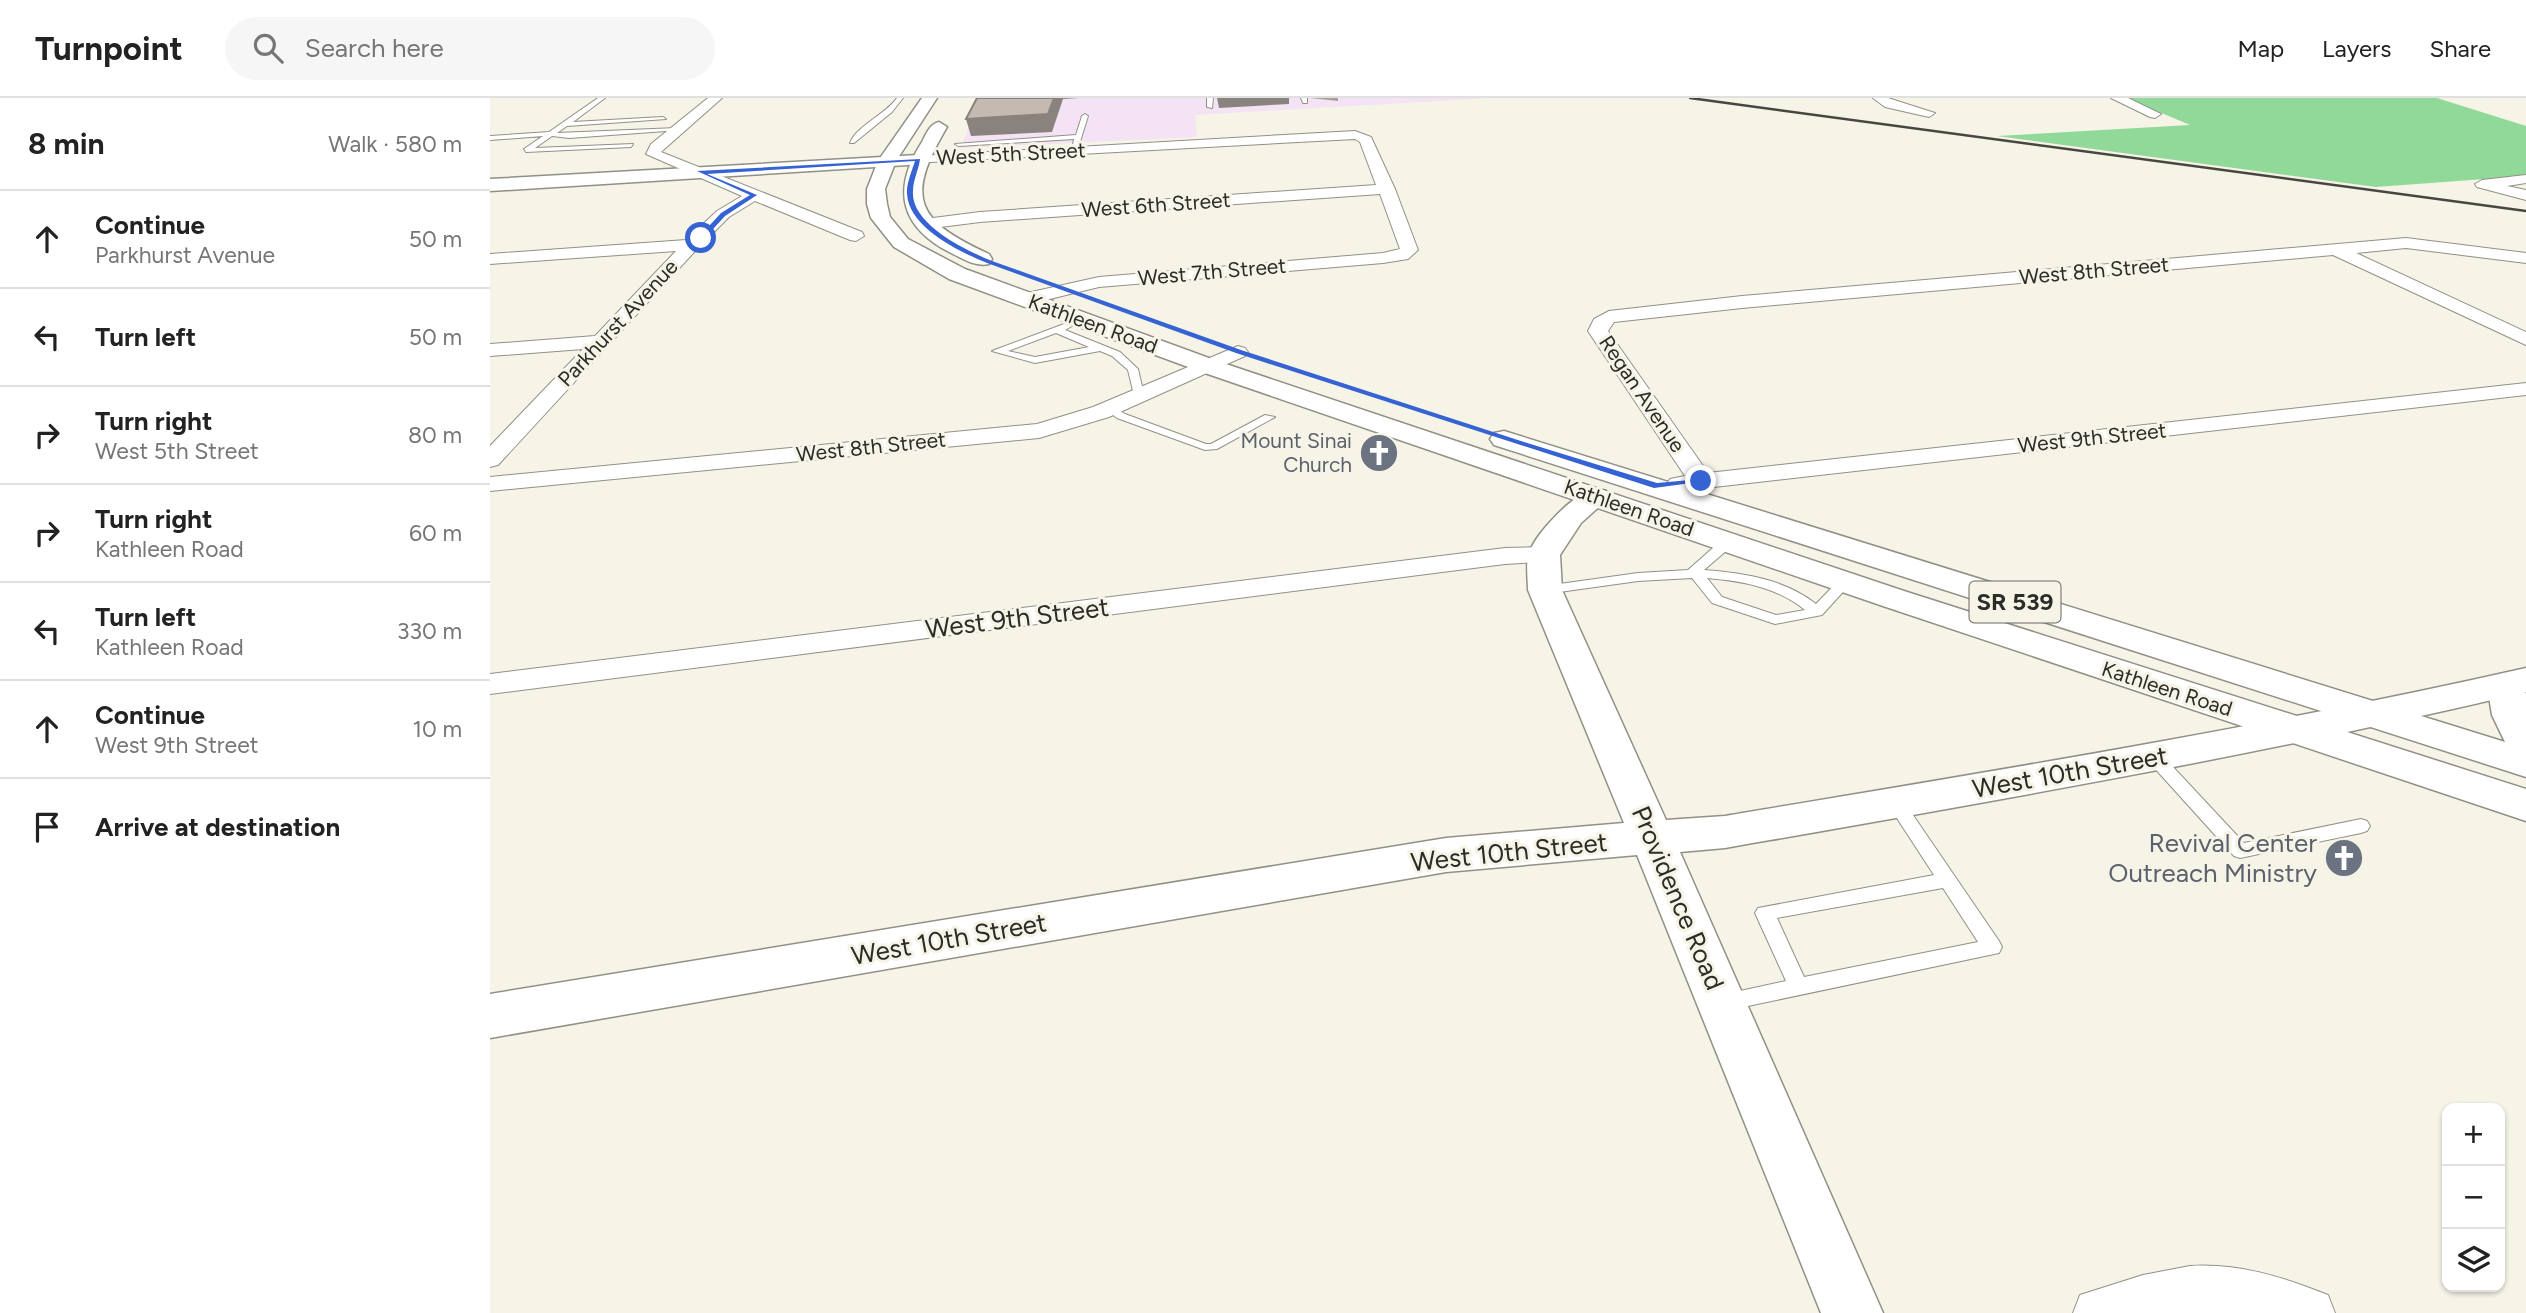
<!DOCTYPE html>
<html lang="en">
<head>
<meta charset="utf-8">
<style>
	body { margin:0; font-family:Figtree,sans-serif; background:#f6f6f6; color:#222 }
	.controls { position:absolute; right:21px; bottom:21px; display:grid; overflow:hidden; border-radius:14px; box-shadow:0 2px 5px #0004 }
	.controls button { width:63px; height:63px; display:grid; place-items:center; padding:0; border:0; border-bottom:2px solid #e0e0e0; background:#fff; color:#222; font:35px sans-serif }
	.stop { position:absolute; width:21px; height:21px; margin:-16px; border:5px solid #3663d3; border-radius:50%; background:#fff }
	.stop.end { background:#3663d3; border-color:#fff; box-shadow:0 2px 7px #0008 }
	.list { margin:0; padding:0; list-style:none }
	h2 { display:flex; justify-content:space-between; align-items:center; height:91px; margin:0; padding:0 28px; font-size:30px }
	h2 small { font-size:23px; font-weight:400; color:#767676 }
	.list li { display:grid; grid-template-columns:46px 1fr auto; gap:21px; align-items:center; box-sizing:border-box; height:98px; padding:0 28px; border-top:2px solid #e0e0e0 }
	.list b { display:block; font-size:26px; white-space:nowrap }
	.list p { margin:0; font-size:23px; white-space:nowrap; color:#767676 }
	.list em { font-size:23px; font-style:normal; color:#767676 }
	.icon { flex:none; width:38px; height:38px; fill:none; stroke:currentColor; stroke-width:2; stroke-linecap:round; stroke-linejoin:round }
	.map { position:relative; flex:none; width:2036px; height:1215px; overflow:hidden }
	header { display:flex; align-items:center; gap:42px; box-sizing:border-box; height:98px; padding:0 35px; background:#fff; border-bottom:2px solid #e0e0e0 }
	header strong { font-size:33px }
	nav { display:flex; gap:38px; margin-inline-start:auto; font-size:24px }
	.search { width:490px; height:63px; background:#f6f6f6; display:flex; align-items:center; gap:18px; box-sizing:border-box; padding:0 24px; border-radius:38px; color:#767676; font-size:26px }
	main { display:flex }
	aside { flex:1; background:#fff }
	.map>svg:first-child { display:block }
	.industrial { fill:#f3e3f5 }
	.green { fill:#91d999 }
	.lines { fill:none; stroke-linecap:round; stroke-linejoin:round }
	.lane-casing { stroke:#929085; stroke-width:2 }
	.street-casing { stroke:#929085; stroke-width:2 }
	.secondary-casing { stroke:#929085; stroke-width:3 }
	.primary-casing { stroke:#929085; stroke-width:3 }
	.lane { fill:#fff; fill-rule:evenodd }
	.street { fill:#fff; fill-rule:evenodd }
	.secondary { fill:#fff; fill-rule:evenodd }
	.primary { fill:#fff; fill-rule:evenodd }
	.rail { stroke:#484641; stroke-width:2.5 }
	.wall { fill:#a9a099 }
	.shaded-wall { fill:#8a827d }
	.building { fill:#c5bab2; stroke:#8a827d; stroke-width:2 }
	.route { fill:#3663d3 }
	.labels { text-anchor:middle; stroke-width:6; stroke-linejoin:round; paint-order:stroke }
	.far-street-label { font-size:21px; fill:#2d2c28; stroke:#f6f3e7 }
	.far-worship-label { font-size:21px; fill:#5b616d; stroke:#f6f3e7; text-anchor:end }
	.shield { fill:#f6f3e7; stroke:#696861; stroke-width:2 }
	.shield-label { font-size:24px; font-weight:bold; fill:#2d2c28 }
	.street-label { font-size:26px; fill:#2d2c28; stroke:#f6f3e7 }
	.worship-label { font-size:26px; fill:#5b616d; stroke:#f6f3e7; text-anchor:end }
</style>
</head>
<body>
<header>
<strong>Turnpoint</strong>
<div class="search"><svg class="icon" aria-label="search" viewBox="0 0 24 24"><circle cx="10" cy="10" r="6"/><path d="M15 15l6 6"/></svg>Search here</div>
<nav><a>Map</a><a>Layers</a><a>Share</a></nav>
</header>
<main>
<aside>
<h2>8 min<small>Walk · 580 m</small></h2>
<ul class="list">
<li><svg class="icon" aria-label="ahead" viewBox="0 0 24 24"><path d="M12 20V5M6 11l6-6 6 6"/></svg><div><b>Continue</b><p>Parkhurst Avenue</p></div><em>50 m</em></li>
<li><svg class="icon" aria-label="left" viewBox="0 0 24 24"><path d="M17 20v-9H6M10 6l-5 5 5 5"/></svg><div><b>Turn left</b></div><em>50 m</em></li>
<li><svg class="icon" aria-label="right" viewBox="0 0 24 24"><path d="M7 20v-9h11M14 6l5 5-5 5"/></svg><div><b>Turn right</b><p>West 5th Street</p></div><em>80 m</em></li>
<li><svg class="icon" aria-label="right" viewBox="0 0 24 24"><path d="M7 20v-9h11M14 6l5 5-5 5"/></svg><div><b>Turn right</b><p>Kathleen Road</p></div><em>60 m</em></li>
<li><svg class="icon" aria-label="left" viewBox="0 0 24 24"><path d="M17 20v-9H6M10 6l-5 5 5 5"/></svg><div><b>Turn left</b><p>Kathleen Road</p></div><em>330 m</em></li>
<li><svg class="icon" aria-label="ahead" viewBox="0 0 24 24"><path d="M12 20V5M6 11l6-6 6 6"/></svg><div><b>Continue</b><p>West 9th Street</p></div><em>10 m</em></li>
<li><svg class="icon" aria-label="arrive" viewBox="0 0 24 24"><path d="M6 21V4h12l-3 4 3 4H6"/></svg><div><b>Arrive at destination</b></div></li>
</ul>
</aside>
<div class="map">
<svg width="2036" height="1215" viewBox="0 0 2036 1215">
	<rect width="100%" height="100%" fill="#f6f3e7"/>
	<path class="industrial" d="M492,0h507l-294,17 2,22 -237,11z"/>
	<path class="green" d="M1636,0h311l89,28v50l-150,11 -379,-51 193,-11z"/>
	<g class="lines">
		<g class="lane-casing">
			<path id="lane" d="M108,0h7l-32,24 90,-5 3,2 -99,7 -10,7 120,-5 3,2 -111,8 -17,-2 -17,12 98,-4 -2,3 -105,5 -2,-3 19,-13 -53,4v-4l59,-4z
				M407,0h6l-11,14 -38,31h-4c6,-17 35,-28 47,-45z
				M717,0h6l-1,10 -5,-1z
				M811,0h6v5h-4z
				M595,16l3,2 -9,29 -3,2 -3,-2 1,-6 -116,7 -3,-2 121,-9 6,-19z
				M574,226l8,2 -7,4 55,22 18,17 6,26 -1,2 -9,-2 -6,-25 -16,-14 -12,-5 -65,12 -43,-12zM566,235l33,14 -54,10 -27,-6z
				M620,307l15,9 81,30h5l54,-29 10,2 -58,32 -12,1 -88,-32 -13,-10z
				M1238,440l7,4 -2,3 -29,25c40,3 80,9 112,34l24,-25 5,-1 7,4 -30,33 -47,9 -63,-21 -20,-25 -54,3 -93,13 -7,-4 7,-4 93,-13 50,-3 35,-31zM1217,480c35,3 70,9 98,32l-29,5 -54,-18z
				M1665,654l6,2 83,89 117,-24 6,2 3,5 -3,5 -6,2 -121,25 -6,-2 -85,-94 -2,-4 2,-4z
				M1406,699l6,2 97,142 3,6 -3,6 -275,58 -7,-3 -3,-6 3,-6 69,-15 -31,-68 3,-5 176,-33 -47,-72 3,-4zM1453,790l35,54 -174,35 -27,-59z"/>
		</g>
		<g class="street-casing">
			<path id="street" d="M218,0h14l-61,54 201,80 2,4 -8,5 -6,-1 -95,-39 -26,16 -32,32 -199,216 -8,2v-21l93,-97 -93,7v-12l105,-8 81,-85 -186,13v-10l196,-14 31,-29 25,-15 -96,-42 5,-10z
				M1383,0h15l47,15 -6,4 -44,-10z
				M1621,0h17l33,16 -6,4 -5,-1z
				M865,33l16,6 24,52 23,61 -10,9 -25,4 -284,24 -74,18 -7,-2 -2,-4 2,-4 81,-18 284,-24 17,-4 -20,-55 -400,28 -55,7 -8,-5 8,-5 55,-7 396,-27 -16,-43 -5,-3 -442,24 -2,-3 7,-4z
				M2036,77v8l-19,3 19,4v10l-49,-13 -2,-3 7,-4z
				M1916,140l120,15v10l-120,-15 -50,5 170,79v13l-193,-90 -591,53 -128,14 -6,9 100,142 818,-90v12l-847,96 -9,-2 -3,-5 3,-5 15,-3 -97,-145 6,-12 15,-8 133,-15z
				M748,248l7,2 3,4 -3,4 -136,61 -70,21 -549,53v-14l547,-53 56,-17z
				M1054,449l9,2 4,6 -4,6 -48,3 -1015,130v-20l1015,-126z
				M1700,1168c49,-3 93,11 138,29l7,18h-262l7,-18 63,-20z"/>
		</g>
		<g class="secondary-casing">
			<path id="secondary" d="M428,57l9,5 -3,4 -434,27v-12z
				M1105,390l11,3 4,6 -29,26 -21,32 2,35 104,230 59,-4c268,-45 536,-88 801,-148v24c-265,63 -533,109 -801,156l-45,4 203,461h-62l-184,-458 -191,17 -956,166v-44l956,-156 178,-15 -96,-233c0,-10 -2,-23 0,-33 4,-21 46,-64 67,-69z"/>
		</g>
		<g class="primary-casing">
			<path id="primary" d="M432,0h15l-41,63 -11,28 2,15 3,13 18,22 57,30 252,92 687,230 622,198v32l-646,-216 -681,-234 -250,-92 -55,-32 -23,-29 -4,-14v-15l11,-28z
				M449,24l8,5c-42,71 -32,93 42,127l3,5 -3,5c-14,3 -25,-5 -36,-10 -53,-26 -62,-64 -31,-112 4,-8 8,-18 17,-20z
				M1014,333l1001,311 -13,-27 -5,-30 6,-9 13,-3 13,3 7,18v83l-1032,-332 -4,-6 4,-6z"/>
		</g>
		<use href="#lane" class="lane"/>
		<use href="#street" class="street"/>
		<use href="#secondary" class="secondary"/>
		<use href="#primary" class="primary"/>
		<path class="rail" d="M1200,0l836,113"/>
	</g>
	<path class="wall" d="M820,0h28v3z"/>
	<path class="shaded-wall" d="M564,0h25l-16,1 -11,33 -81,4 -5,-17z
		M727,0h72v6l-70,4z"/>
	<path class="building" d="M487,0h77l-6,16 -82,5z"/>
	<path class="route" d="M430,61c-1,10 -7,21 -7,32 -3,33 54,60 79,70l249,89 283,92 133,41 44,-4 5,2 -52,7 -418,-135 -249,-90c-27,-11 -78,-35 -80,-69 -1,-10 5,-23 8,-33l-208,13 50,21 -32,21 -22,24 -5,-2 23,-25 29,-18 -53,-24z"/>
	<defs>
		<g id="church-disc" transform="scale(2.0125)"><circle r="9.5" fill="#6b7280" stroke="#f6f3e7"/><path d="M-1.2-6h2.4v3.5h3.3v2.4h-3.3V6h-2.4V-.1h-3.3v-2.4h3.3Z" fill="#fff"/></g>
	</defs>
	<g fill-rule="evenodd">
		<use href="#church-disc" x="889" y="355"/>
		<use href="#church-disc" x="1854" y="760"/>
	</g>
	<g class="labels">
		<g class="far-street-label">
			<text transform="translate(521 56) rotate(-3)" y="7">West 5th Street</text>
			<text transform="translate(666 107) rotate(-4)" y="7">West 6th Street</text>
			<text transform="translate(1604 173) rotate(-5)" y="7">West 8th Street</text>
			<text transform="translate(722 174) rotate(-5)" y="7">West 7th Street</text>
			<text transform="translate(128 225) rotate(-47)" y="7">Parkhurst Avenue</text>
			<text transform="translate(603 226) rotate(20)" y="7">Kathleen Road</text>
			<text transform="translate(1152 296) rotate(56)" y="7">Regan Avenue</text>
			<text transform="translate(1602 340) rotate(-6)" y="7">West 9th Street</text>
			<text transform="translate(381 349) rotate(-6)" y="7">West 8th Street</text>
			<text transform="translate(1139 410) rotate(19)" y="7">Kathleen Road</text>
			<text transform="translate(1677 591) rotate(18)" y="7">Kathleen Road</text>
		</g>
		<g class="far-worship-label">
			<text x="862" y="350">Mount Sinai<tspan x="862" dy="24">Church</tspan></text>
		</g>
		<rect class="shield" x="1479.5" y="483.5" width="91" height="41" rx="5"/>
		<g class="shield-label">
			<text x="1525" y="512">SR 539</text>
		</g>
		<g class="street-label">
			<text transform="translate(527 520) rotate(-7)" y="9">West 9th Street</text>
			<text transform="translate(1580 674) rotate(-10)" y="9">West 10th Street</text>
			<text transform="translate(1019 754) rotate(-6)" y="9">West 10th Street</text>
			<text transform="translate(1188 800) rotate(67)" y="9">Providence Road</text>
			<text transform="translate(459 841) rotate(-10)" y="9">West 10th Street</text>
		</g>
		<g class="worship-label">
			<text x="1827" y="754">Revival Center<tspan x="1827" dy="30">Outreach Ministry</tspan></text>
		</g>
	</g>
</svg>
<div class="controls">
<button>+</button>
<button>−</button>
<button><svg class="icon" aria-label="layers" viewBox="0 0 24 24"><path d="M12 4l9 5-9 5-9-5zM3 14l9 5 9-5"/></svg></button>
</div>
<div class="stop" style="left:211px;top:140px"></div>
<div class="stop end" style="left:1211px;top:383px"></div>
</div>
</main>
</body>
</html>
